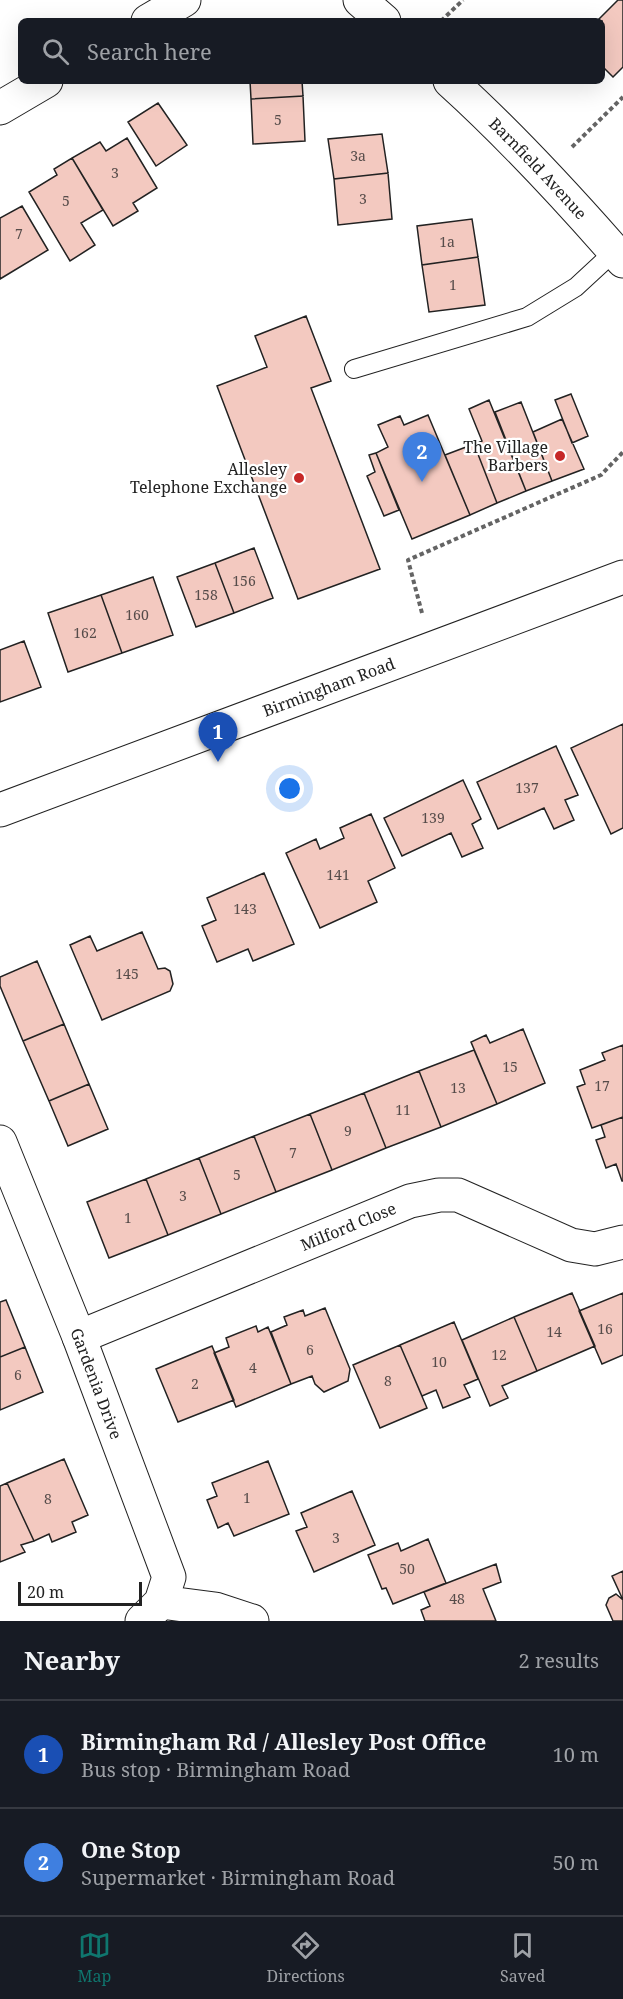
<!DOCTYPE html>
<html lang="en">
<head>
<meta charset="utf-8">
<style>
	body { margin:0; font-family:"Noto Serif",serif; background:#242831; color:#f1f3f6 }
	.scale { position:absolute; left:18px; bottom:15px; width:124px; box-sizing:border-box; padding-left:6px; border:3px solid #222; border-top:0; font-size:16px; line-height:21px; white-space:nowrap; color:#222; -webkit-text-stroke:4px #fff; paint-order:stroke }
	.you { position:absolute; left:290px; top:789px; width:21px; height:21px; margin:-15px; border:4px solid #fff; border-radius:50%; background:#1a73e8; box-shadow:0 0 0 9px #1a73e833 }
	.badge { display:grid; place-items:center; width:39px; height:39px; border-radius:50%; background:#0f766e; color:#fff; font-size:20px; font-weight:700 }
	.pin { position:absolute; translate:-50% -50px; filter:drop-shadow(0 2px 3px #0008) }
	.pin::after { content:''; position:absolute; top:32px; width:21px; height:18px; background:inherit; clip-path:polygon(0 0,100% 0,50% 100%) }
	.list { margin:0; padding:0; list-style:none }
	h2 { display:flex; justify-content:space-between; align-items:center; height:78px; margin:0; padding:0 24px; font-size:26px }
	h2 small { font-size:20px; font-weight:400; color:#9ea1a6 }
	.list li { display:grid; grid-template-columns:39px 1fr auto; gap:18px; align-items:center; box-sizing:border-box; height:108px; padding:0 24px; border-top:2px solid #363941 }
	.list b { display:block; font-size:22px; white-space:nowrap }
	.list p { margin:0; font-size:20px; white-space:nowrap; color:#9ea1a6 }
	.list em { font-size:20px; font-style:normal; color:#9ea1a6 }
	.icon { flex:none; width:33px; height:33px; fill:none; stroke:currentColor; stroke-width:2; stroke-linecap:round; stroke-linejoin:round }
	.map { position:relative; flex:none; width:623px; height:1621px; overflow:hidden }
	.search { position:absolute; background:#171b24; box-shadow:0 6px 24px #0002; left:18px; right:18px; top:18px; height:66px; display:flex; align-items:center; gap:15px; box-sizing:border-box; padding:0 21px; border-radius:9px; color:#9ea1a6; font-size:22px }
	.sheet { height:294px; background:#171b24 }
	nav { display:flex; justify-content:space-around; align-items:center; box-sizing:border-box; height:84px; border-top:2px solid #363941; background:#171b24; font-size:16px; color:#9ea1a6 }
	nav a { display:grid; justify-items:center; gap:3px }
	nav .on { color:#0f766e }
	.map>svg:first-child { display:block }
	.building { fill:#f3c9c0; stroke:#222; stroke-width:1.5 }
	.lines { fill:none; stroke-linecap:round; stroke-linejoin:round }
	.service-casing { stroke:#222; stroke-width:20 }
	.minor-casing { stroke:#222; stroke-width:35 }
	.tertiary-casing { stroke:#222; stroke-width:35 }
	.path { stroke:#646464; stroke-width:4; stroke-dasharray:4.5 3; stroke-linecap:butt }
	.service { stroke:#fff; stroke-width:18 }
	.minor { stroke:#fff; stroke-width:33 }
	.tertiary { stroke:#fff; stroke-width:33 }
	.poi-dot { fill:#c62828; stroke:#fff; stroke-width:2 }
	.labels { text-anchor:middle; stroke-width:4.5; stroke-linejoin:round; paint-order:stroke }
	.number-label { font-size:14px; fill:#564c4a }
	.street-label { font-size:16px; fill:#222; stroke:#fff }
	.poi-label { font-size:16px; fill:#222; stroke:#fff; text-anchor:end }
</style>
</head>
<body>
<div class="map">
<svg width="623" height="1621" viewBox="0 0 623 1621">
	<rect width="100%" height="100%" fill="#fff"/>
	<path class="building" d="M618,0h5v67l-10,10 -11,-11v-45h-5z
		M250,81h52l1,15 -52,3z
		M303,96l2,45 -52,3 -2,-45z
		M158,103l29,42 -31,21 -28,-44z
		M382,134l6,39 -54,6 -6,-40z
		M127,138l30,50 -24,15 5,8 -25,15 -41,-68 28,-16 6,9z
		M72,158l31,52 -22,13 14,22 -25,16 -41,-69 28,-17 -3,-6z
		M388,173l4,46 -54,6 -4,-46z
		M22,206l26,44 -48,29v-61z
		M472,219l6,38 -56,8 -5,-39z
		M478,257l7,48 -56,7 -7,-47z
		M306,316l25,65 -20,7 69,181 -82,30 -81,-213 50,-19 -12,-31z
		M571,394l17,42 -16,7 -17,-43z
		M489,400l37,91 -29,12 -23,-59 8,-3 -13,-32z
		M521,402l31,79 -26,10 -31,-79z
		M428,415l42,100 -58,24 -36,-86 12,-6 -10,-22 22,-9 4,9z
		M562,419l22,50 -32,12 -19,-49z
		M474,444l23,59 -27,12 -25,-60z
		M376,453l23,57 -15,6 -17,-40 8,-4 -6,-17z
		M254,548l19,50 -39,15 -19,-50z
		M215,563l19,50 -38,14 -19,-50z
		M153,577l20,58 -51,18 -21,-58z
		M101,595l21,58 -54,19 -20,-59z
		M24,641l17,46 -41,15v-52z
		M623,724v104l-12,6 -40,-86z
		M556,746l22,49 -13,5 9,20 -20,9 -10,-21 -46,21 -21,-47z
		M463,780l18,39 -9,5 11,24 -21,9 -11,-24 -49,23 -18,-38z
		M371,814l24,54 -27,13 9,21 -57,26 -34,-75 30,-14 4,10 24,-11 -4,-10z
		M264,873l30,71 -41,17 -5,-12 -31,13 -15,-36 14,-6 -9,-22z
		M142,932l16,37 7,-1 5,3 3,13 -3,7 -68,29 -32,-75 20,-9 7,15z
		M37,961l27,63 -41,17 -23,-55v-9z
		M64,1024l25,60 -40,17 -26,-60z
		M523,1029l22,54 -48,21 -26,-62 15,-7 4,8z
		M623,1045v72l-31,11 -15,-41 8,-3 -5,-14 25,-10 -3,-7z
		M474,1050l23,54 -56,23 -22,-56z
		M419,1071l22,56 -55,21 -22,-55z
		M89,1084l19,45 -40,17 -19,-45z
		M364,1093l22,55 -54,22 -22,-56z
		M310,1114l22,56 -56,22 -22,-56z
		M623,1117v64h-1l-6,-17 -10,4 -10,-28 9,-3 -4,-12z
		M254,1136l22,56 -55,22 -22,-56z
		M199,1158l22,56 -53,21 -22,-56z
		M146,1179l22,56 -59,23 -22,-56z
		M572,1293l23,53 -58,25 -23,-54z
		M623,1293v62l-21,9 -23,-53z
		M6,1300l19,47 -25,10v-55z
		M325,1308l25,61 -2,12 -24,11 -9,-8 -3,-8 -21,8 -20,-52 16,-7 -3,-8 19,-7 2,6z
		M514,1317l23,54 -35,15 6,12 -18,8 -28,-66z
		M454,1322l24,57 -14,6 6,12 -27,11 -7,-18 -14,6 -22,-51z
		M256,1326l2,6 10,-5 23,57 -55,23 -22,-54 15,-6 -3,-9z
		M400,1345l27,63 -47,20 -27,-63z
		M212,1346l22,54 -56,22 -22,-53z
		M25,1347l18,45 -43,18v-53z
		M64,1459l24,56 -16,7 4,10 -24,10 -3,-8 -15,7 -27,-58z
		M268,1461l21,53 -55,22 -6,-13 -10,5 -11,-28 10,-4 -5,-13z
		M7,1483l27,58 -13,4 4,7 -25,10v-76z
		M352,1491l23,54 -61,27 -18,-41 11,-4 -6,-14z
		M428,1539l18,44 -53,21 -7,-16 -4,1 -14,-34 30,-12 3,8z
		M496,1564l5,18 -18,7 13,32h-71l-4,-11 9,-4 -6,-14z
		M623,1571v29l-11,-24z
		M616,1594l7,6v21h-10l-7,-16 3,-7z"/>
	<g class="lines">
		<g class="service-casing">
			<path id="service" d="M354,369l173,-52 49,-30 39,-36"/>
		</g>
		<g class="minor-casing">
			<g id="minor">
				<path d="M360,0l24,21"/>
				<path d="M148,21l36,-21"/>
				<path id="s1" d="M450,81c62,56 118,117 173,180"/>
				<path d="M0,108l46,-27"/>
				<path id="s2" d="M0,1142l79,195 90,240 -8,25 -19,19"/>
				<path id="s3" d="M79,1337l331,-136 29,-6h19l113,50 24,4 28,-7"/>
				<path d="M161,1602l54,7 37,12"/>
			</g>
		</g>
		<g class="tertiary-casing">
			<g id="tertiary">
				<path id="s4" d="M0,810l623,-233"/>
			</g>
		</g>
		<path class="path" d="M441,21l22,-21
			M572,147l51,-50
			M422,613l-14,-53 193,-85 22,-23"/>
		<use href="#service" class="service"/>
		<use href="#minor" class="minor"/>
		<use href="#tertiary" class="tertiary"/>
	</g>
	<g class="poi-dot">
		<circle cx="560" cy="456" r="6"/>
		<circle cx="299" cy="478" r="6"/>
	</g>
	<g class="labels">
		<g class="number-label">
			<text x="278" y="125">5</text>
			<text x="358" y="161">3a</text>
			<text x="115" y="178">3</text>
			<text x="363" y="204">3</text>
			<text x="66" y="206">5</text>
			<text x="19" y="239">7</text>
			<text x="447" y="247">1a</text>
			<text x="453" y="290">1</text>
			<text x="244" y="586">156</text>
			<text x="206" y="600">158</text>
			<text x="137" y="620">160</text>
			<text x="85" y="638">162</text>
			<text x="527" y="793">137</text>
			<text x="433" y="823">139</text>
			<text x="338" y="880">141</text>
			<text x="245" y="914">143</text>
			<text x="127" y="979">145</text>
			<text x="510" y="1072">15</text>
			<text x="602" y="1091">17</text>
			<text x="458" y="1093">13</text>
			<text x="403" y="1115">11</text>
			<text x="348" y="1136">9</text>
			<text x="293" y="1158">7</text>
			<text x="237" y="1180">5</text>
			<text x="183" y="1201">3</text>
			<text x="128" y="1223">1</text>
			<text x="605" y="1334">16</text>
			<text x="554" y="1337">14</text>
			<text x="310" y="1355">6</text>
			<text x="499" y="1360">12</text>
			<text x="439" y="1367">10</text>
			<text x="253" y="1373">4</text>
			<text x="18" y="1380">6</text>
			<text x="388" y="1386">8</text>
			<text x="195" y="1389">2</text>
			<text x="247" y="1503">1</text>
			<text x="48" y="1504">8</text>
			<text x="336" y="1543">3</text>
			<text x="407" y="1574">50</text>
			<text x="457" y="1604">48</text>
		</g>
		<g class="street-label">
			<text dy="6" stroke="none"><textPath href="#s1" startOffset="124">Barnfield Avenue</textPath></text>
			<text dy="6" stroke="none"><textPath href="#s4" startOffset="351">Birmingham Road</textPath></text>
			<text dy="6" stroke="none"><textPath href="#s3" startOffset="291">Milford Close</textPath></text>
			<text dy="6" stroke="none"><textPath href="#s2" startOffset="260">Gardenia Drive</textPath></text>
		</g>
		<g class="poi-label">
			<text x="548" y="453">The Village<tspan x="548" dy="18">Barbers</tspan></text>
			<text x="287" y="475">Allesley<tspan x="287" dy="18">Telephone Exchange</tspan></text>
		</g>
	</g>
</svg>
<div class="scale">20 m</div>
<div class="you"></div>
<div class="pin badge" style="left:218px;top:762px;background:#1a4fb4">1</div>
<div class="pin badge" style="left:422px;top:482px;background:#3f7fe0">2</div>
<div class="search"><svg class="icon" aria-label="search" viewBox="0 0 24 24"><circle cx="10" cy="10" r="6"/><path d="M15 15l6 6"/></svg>Search here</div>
</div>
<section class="sheet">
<h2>Nearby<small>2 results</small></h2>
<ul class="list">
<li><span class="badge" style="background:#1a4fb4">1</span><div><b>Birmingham Rd / Allesley Post Office</b><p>Bus stop · Birmingham Road</p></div><em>10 m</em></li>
<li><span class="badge" style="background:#3f7fe0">2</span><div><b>One Stop</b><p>Supermarket · Birmingham Road</p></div><em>50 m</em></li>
</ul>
</section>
<nav>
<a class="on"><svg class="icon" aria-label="map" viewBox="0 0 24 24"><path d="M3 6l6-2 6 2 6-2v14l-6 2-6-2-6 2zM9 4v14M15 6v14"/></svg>Map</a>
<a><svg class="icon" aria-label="directions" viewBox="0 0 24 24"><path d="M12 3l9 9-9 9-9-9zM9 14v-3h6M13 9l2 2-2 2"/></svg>Directions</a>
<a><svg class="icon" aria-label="saved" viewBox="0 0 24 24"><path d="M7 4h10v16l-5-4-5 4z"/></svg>Saved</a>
</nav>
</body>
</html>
